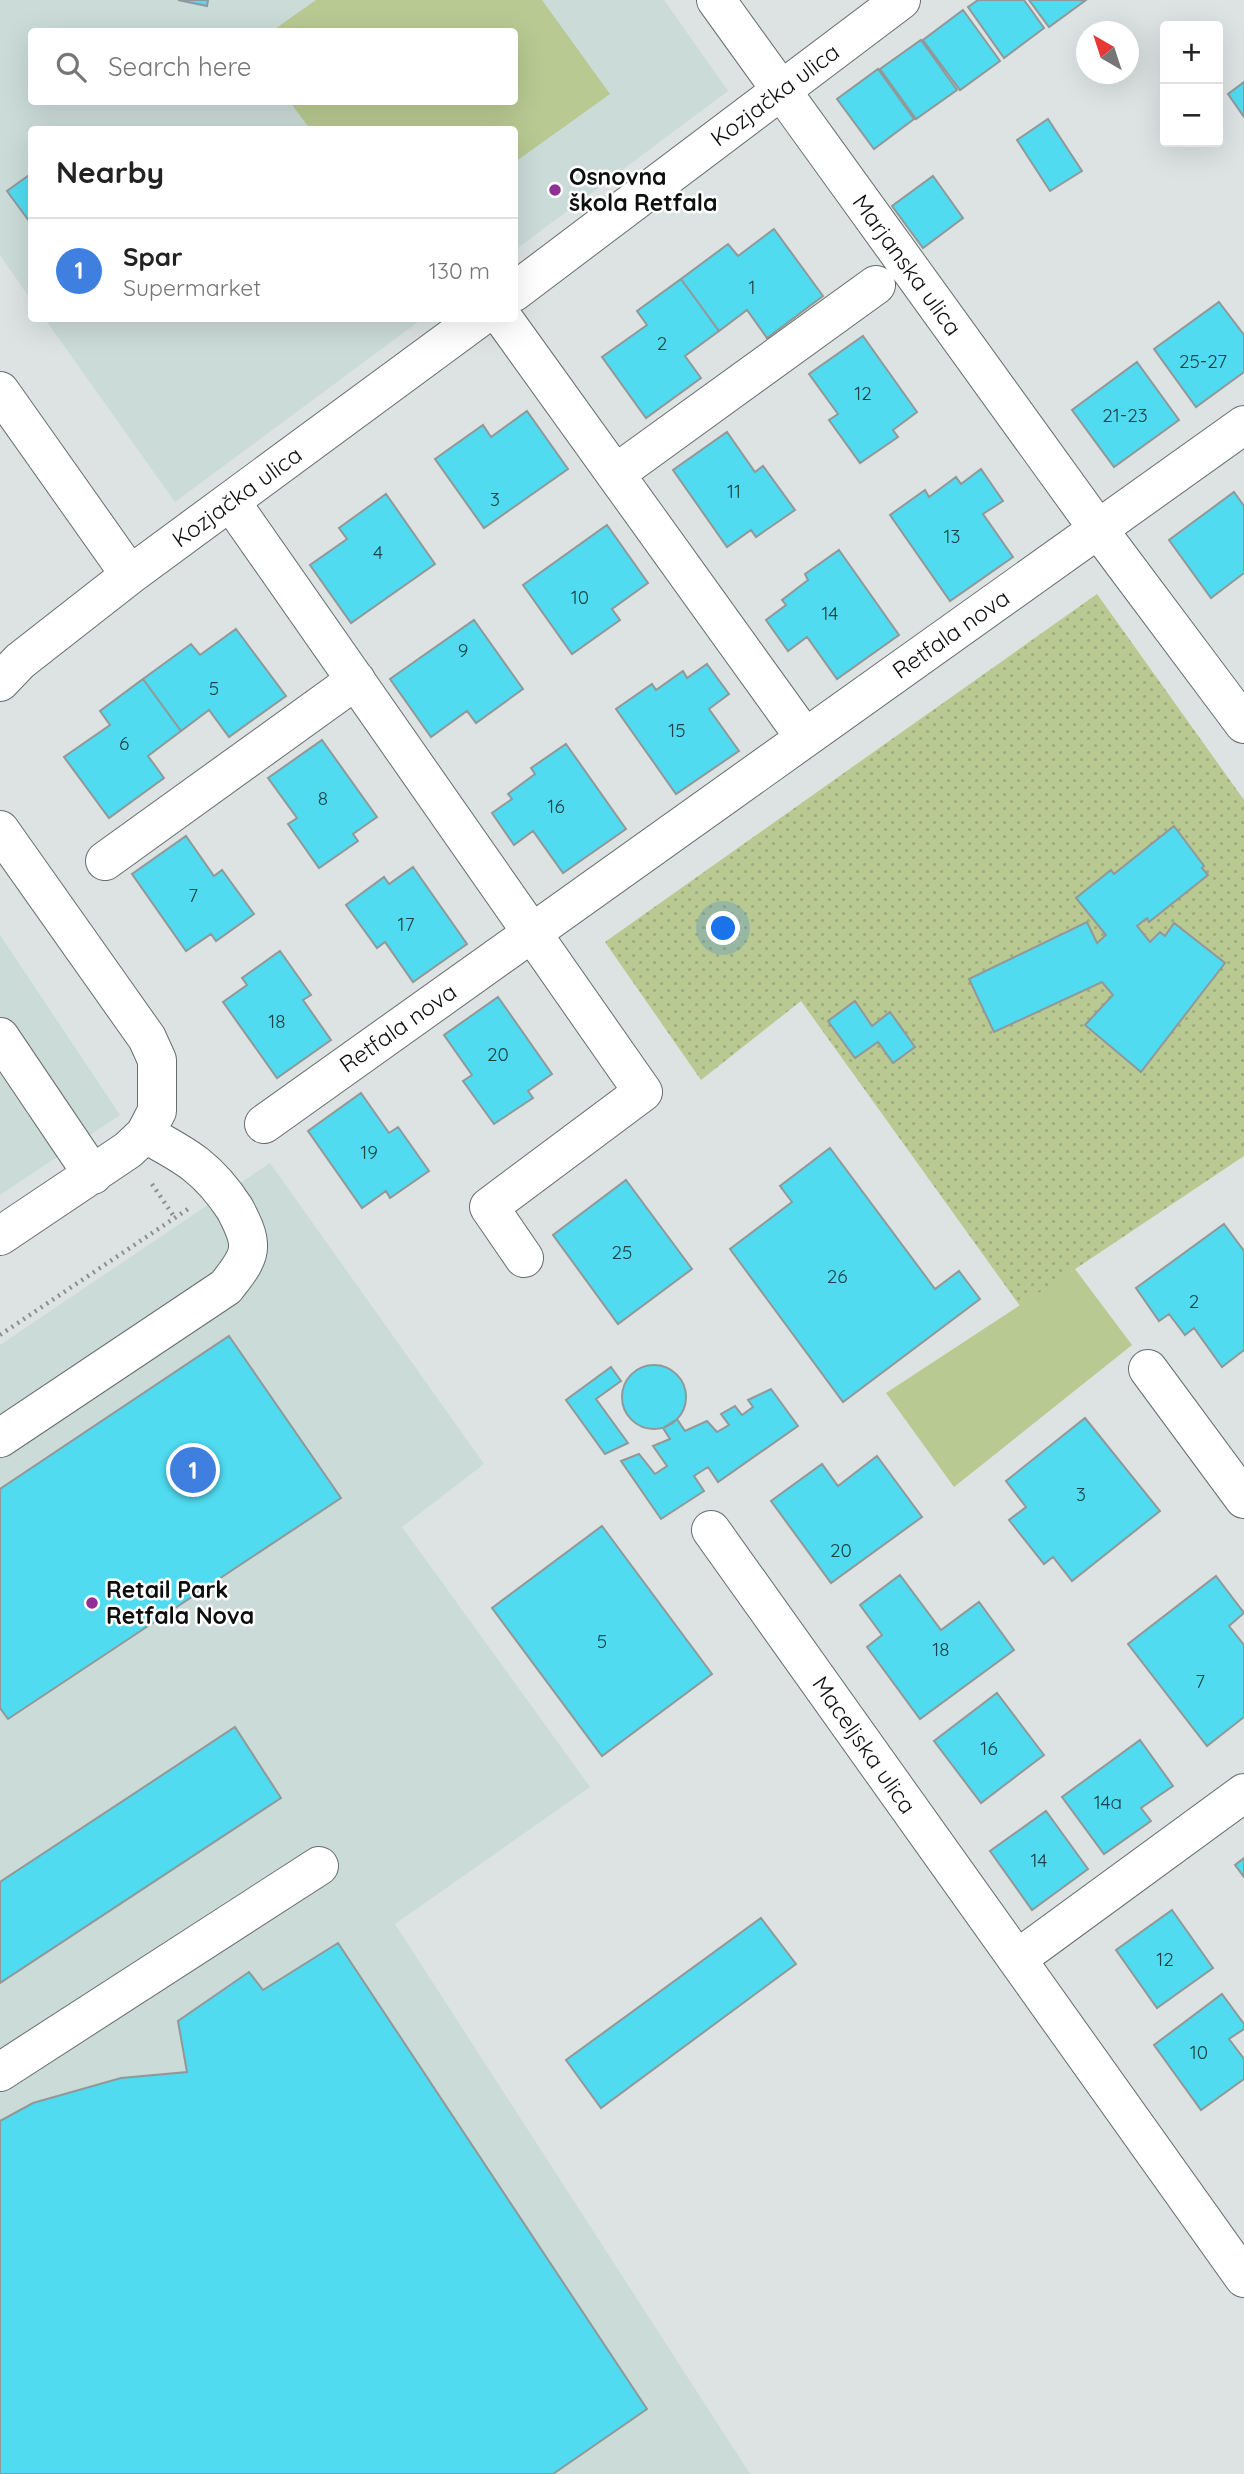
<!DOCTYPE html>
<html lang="en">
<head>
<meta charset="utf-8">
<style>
	body { margin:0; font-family:Quicksand,sans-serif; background:#f2f2f2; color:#222 }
	.controls { position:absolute; right:21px; top:21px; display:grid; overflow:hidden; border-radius:7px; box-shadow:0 7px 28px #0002 }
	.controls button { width:63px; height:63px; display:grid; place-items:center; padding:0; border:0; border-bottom:2px solid #e0e0e0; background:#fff; color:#222; font:35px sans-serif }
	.compass { position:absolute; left:1076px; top:21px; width:63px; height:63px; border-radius:50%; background:#fff; box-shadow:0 7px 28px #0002; rotate:321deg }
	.you { position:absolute; left:724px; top:929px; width:24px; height:24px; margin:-18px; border:5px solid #fff; border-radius:50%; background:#1a73e8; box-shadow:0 0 0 10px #1a73e833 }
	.badge { display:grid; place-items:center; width:46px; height:46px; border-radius:50%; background:#0b8043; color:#fff; font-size:23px; font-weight:700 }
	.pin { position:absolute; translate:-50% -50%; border:4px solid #fff; box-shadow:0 2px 7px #0006 }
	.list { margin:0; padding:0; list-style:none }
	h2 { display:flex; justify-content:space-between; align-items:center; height:91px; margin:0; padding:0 28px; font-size:30px }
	h2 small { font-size:23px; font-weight:400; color:#767676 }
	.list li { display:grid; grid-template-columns:46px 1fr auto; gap:21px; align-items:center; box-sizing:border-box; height:105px; padding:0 28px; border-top:2px solid #e0e0e0 }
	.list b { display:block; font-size:26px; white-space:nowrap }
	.list p { margin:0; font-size:23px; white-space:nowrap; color:#767676 }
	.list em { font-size:23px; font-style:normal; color:#767676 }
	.icon { flex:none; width:38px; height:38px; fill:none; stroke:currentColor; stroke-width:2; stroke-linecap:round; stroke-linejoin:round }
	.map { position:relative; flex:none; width:1244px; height:2474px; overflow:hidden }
	.search { position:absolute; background:#fff; box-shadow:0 7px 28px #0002; left:28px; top:28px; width:490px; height:77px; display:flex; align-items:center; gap:18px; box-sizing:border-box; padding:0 24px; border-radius:7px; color:#767676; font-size:26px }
	.panel { position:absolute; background:#fff; box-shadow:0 7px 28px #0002; left:28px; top:126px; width:490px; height:196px; border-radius:7px }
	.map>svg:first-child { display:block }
	.built { fill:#cbdbd7; fill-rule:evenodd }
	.grass { fill:url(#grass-dots) }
	.garden { fill:#b8c992 }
	.building { fill:#50dbf0; stroke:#919899; stroke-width:2 }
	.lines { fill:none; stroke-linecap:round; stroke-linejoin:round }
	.minor-casing { stroke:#676d6c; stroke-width:40 }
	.path { stroke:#8b908f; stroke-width:4.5; stroke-dasharray:2 5; stroke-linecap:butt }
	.minor { stroke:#fff; stroke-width:38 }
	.poi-dot { fill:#902f96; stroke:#fff; stroke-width:2.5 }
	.labels { text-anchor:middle; stroke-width:5; stroke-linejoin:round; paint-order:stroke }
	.number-label { font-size:19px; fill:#1e4246 }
	.street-label { font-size:23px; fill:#0d0f0e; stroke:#fff }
	.poi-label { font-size:23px; font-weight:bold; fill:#0d0f0e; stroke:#fff; text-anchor:start }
</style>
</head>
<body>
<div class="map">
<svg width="1244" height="2474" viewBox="0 0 1244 2474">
	<defs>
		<pattern id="grass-dots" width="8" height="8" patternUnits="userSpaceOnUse" patternTransform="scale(1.75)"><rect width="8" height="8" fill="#b8c992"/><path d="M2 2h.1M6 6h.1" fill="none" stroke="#9dab7d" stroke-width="1.8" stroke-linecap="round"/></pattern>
	</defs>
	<rect width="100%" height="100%" fill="#dce3e2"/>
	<path class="built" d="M0,0h664l64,91 -213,159 -1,-120h-482l-1,170 -31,-45zM32,32h482v70h-482z
		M45,319h377l-247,183z
		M0,935l120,180 -120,80z
		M270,1163l214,301 -82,63 188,260 -195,137 355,550h-750v-1129z"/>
	<path class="grass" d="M1097,594l147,206v356l-224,150 -219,-305 -100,79 -96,-138z"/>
	<path class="garden" d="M316,0h226l68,94 -95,68 -1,-32 -204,-1 -20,-27h224v-70l-242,-1z
		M1075,1269l57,76 -178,142 -68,-94z"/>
	<path class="building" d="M178,0h30l-1,6z
		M978,0h46l20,28 -40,30 -36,-51z
		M1029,0h57l-37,27z
		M963,10l37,51 -40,29 -37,-50z
		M921,40l36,50 -41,29 -36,-50z
		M878,69l36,50 -40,30 -37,-50z
		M1244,82v35l-16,-23z
		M1048,119l34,52 -32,20 -33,-51z
		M32,173v52l-25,-34z
		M933,176l30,42 -40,30 -31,-42z
		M774,229l49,67 -56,42 -20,-28 -28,21 -38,-52 47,-35 10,12z
		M681,279l38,52 -34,25 16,22 -55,40 -44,-61 45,-32 -10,-14z
		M1219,302l25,33v37l-48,35 -42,-58z
		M863,336l54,76 -24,18 5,7 -38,26 -31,-43 9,-6 -29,-40z
		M1137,362l42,58 -65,47 -42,-57z
		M527,411l41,58 -84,59 -49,-69 48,-34 8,12z
		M727,432l28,40 8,-6 32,44 -39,27 -5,-7 -24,17 -54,-77z
		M981,469l22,32 -20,13 30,43 -63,44 -60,-86 35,-25 4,7 27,-20 5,7z
		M1234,492l10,14v67l-33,25 -42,-58z
		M386,494l49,70 -84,59 -41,-58 37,-26 -8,-11z
		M607,525l41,58 -36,26 8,11 -48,34 -49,-69z
		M839,550l60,85 -62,44 -30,-42 -19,14 -22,-31 20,-15 -4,-5 26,-20 -3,-6z
		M474,620l49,69 -47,34 -9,-12 -36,26 -41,-58z
		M236,629l50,67 -57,41 -20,-27 -28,21 -38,-52 48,-35 9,11z
		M707,664l22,30 -20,15 30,42 -63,43 -60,-85 36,-25 4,6 27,-19 4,7z
		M143,679l38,52 -33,25 16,22 -55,40 -45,-61 46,-32 -10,-14z
		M322,740l55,77 -24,17 5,7 -39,27 -31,-44 9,-6 -29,-40z
		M566,744l60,85 -63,44 -30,-42 -19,14 -22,-32 20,-14 -4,-5 27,-20 -4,-6z
		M1174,826l30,40 -2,2 6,7 -59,47 -2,-4 -10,8 13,16 10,-10 5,4 9,-13 51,40 -84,109 -56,-47 28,-30 -11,-13 -108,50 -25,-53 118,-57 10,21 9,-8 -30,-37 35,-28 3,4z
		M186,836l28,40 8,-6 32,44 -38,27 -5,-7 -25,17 -54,-77z
		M413,867l54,77 -54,38 -28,-40 -8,6 -31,-43 38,-28 5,7z
		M280,951l31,44 -8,5 28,40 -54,38 -54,-76 24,-17 -5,-7z
		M498,997l54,77 -24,17 5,7 -39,26 -31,-43 9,-6 -28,-40z
		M855,1001l17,25 18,-14 25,35 -22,16 -15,-21 -23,16 -27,-37z
		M361,1093l28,40 9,-6 31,44 -39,27 -4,-7 -24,17 -54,-77z
		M830,1148l105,141 24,-18 21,28 -137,103 -113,-153 62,-47 -12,-16z
		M626,1180l66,89 -74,55 -65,-89z
		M1224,1224l20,27v99l-22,17 -28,-39 -9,7 -16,-21 -10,7 -23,-33z
		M229,1336l112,162 -333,221 -8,-11v-219z
		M622 1397a32 32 0 1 1 64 0a32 32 0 1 1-64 0Z
		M611,1367l10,14 -25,18 32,44 -23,11 -39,-54z
		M771,1389l27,37 -80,56 -10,-15 -14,9 10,15 -43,28 -40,-58 18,-7 16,20 12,-8 -14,-20 17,-7 -7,-11 14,-9 8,12 22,-10 10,11 12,-7 -8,-11 14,-8 7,9 11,-8 -5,-7z
		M1085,1418l75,93 -88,70 -19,-24 -9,7 -35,-44 17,-13 -20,-26z
		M877,1456l45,61 -91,66 -60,-82 51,-37 16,22z
		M602,1526l110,148 -110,82 -110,-148z
		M900,1575l41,55 38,-28 35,48 -94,69 -53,-72 15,-12 -22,-30z
		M1216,1576l28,37 -15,13 15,19v72l-37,29 -79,-102z
		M997,1693l47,62 -63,48 -47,-62z
		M235,1727l46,71 -281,185v-101z
		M1140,1740l33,46 -32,22 10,13 -47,33 -42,-57z
		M1046,1811l42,58 -56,41 -42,-59z
		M1244,1858v19l-9,-12z
		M1172,1910l41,58 -56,40 -41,-58z
		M761,1918l35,46 -195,144 -35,-48z
		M338,1943l309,466 -94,65h-553v-353l33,-18 88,-25 66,-6 -9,-51 71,-49 14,18z
		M1222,1994l22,30v5l-15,10 15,20v20l-43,31 -47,-65z"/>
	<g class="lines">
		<g class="minor-casing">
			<path id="minor" d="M716,0l382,529 146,195
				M514,292l387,-292
				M503,318l302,420
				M0,391l130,184
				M615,474l261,-189
				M231,502l412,590 -154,115 35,51
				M0,682l20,-21 110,-86 349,-257
				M0,830l147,208 10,22v51l-12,23 -17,16 -128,86
				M105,861l251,-181
				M0,1037l93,138
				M264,1124l980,-699
				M1148,1369l96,130
				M0,1438l226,-151c9,-12 23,-27 22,-42 0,-12 -8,-26 -13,-36 -26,-40 -48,-53 -90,-75
				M711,1530l533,748
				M1017,1959l227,-166
				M0,2072l319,-206"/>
		</g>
		<path class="path" d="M152,1184l23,34
			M0,1335l188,-126"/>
		<use href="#minor" class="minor"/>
	</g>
	<g class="poi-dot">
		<circle cx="555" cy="190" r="7"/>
		<circle cx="92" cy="1603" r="7"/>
	</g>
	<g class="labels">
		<g class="number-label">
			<text x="752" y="294">1</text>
			<text x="662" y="350">2</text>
			<text x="1203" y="368">25-27</text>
			<text x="863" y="400">12</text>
			<text x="1125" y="422">21-23</text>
			<text x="734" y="498">11</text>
			<text x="495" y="506">3</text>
			<text x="952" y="543">13</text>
			<text x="378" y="559">4</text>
			<text x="580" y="604">10</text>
			<text x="830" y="620">14</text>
			<text x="463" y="657">9</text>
			<text x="214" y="695">5</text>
			<text x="677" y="737">15</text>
			<text x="124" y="750">6</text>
			<text x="323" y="805">8</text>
			<text x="556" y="813">16</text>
			<text x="193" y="902">7</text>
			<text x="406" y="931">17</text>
			<text x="277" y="1028">18</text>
			<text x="498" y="1061">20</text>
			<text x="369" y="1159">19</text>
			<text x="622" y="1259">25</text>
			<text x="837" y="1283">26</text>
			<text x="1194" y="1308">2</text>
			<text x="1081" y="1501">3</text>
			<text x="841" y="1557">20</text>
			<text x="602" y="1648">5</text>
			<text x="941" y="1656">18</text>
			<text x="1200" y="1688">7</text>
			<text x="989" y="1755">16</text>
			<text x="1108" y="1809">14a</text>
			<text x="1039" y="1867">14</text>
			<text x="1165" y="1966">12</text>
			<text x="1199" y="2059">10</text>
		</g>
		<g class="street-label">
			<text transform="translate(775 95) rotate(-37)" y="8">Kozjačka ulica</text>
			<text transform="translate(907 265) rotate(54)" y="8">Marjanska ulica</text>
			<text transform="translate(237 497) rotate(-36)" y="8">Kozjačka ulica</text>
			<text transform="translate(951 634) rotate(-35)" y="8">Retfala nova</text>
			<text transform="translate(398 1028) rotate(-35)" y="8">Retfala nova</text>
			<text transform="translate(864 1745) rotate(55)" y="8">Maceljska ulica</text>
		</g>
		<g class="poi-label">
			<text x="569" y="185">Osnovna<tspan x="569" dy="26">škola Retfala</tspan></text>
			<text x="106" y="1598">Retail Park<tspan x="106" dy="26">Retfala Nova</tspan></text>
		</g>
	</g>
</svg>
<div class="controls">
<button>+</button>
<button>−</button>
</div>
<svg class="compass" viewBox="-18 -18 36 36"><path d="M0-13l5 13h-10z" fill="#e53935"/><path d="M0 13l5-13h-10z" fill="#767676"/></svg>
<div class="you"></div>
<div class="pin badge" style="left:193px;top:1470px;background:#3f7fe0">1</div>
<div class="search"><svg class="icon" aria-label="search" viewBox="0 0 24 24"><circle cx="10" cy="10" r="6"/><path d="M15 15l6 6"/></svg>Search here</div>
<section class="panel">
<h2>Nearby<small></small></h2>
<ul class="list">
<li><span class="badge" style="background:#3f7fe0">1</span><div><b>Spar</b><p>Supermarket</p></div><em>130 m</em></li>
</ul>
</section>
</div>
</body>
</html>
